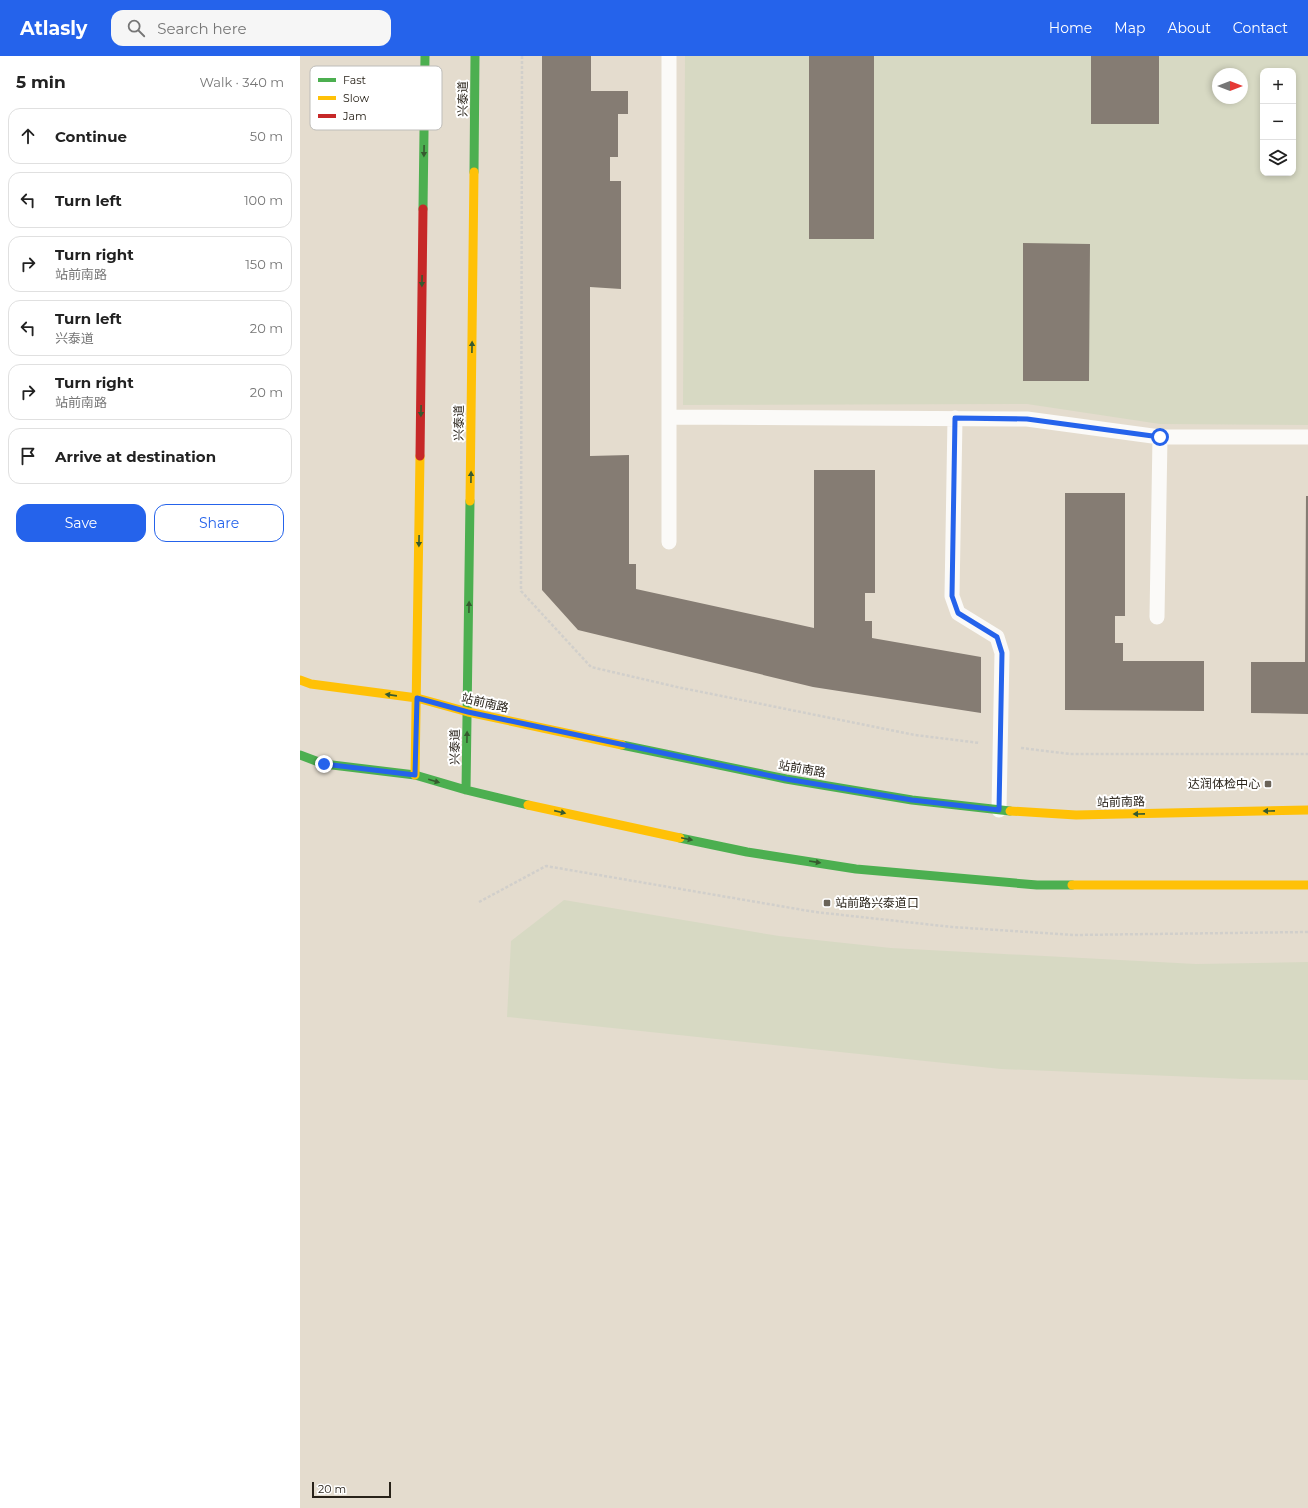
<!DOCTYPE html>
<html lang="en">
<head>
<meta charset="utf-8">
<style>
	body { margin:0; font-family:Montserrat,"Noto Sans SC",sans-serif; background:#f6f6f6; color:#222 }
	.controls { position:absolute; right:12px; top:12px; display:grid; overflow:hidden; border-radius:8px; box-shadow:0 2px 6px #0003 }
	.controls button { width:36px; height:36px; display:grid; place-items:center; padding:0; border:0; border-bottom:1px solid #e0e0e0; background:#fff; color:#222; font:20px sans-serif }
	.compass { position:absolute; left:912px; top:12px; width:36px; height:36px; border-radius:50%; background:#fff; box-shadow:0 2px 6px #0003; rotate:90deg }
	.scale { position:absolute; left:12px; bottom:10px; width:79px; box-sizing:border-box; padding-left:4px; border:2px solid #282219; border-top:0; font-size:11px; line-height:14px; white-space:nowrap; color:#282219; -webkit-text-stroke:3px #fff; paint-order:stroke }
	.stop { position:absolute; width:12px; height:12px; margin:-9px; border:3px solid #2563eb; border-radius:50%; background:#fff }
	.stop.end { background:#2563eb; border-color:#fff; box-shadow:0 1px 4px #0008 }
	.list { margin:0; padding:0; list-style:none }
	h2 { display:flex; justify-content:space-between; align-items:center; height:52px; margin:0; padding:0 16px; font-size:17px }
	h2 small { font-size:13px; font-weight:400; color:#767676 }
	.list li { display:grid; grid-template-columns:26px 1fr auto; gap:12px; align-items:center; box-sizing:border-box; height:56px; margin:0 8px 8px; padding:0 8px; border:1px solid #e0e0e0; border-radius:12px }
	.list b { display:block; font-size:15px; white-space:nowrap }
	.list p { margin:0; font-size:13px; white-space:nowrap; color:#767676 }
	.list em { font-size:13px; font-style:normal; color:#767676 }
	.actions { display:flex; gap:8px; padding:12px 16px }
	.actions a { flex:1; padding:9px 0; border:1px solid #2563eb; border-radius:12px; text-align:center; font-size:14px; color:#2563eb }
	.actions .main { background:#2563eb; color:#fff }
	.icon { flex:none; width:22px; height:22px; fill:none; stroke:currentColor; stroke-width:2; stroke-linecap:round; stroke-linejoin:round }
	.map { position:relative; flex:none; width:1008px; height:1452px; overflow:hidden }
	header { display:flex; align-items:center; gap:24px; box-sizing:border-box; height:56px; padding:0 20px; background:#2563eb; color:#fff }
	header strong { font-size:19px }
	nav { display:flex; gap:22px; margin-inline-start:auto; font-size:14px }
	.search { width:280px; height:36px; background:#f6f6f6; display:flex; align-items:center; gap:10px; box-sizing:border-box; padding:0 14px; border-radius:12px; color:#767676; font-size:15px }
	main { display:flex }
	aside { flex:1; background:#fff }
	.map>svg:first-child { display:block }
	.green { fill:#d7d9c3; fill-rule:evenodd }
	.building { fill:#857c73 }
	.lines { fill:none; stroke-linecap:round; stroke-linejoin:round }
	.path { stroke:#d1cfcb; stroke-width:2.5; stroke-dasharray:3 2; stroke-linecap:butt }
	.lane { stroke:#fbfaf8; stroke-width:15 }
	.fast { stroke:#4caf50; stroke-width:9 }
	.slow { stroke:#ffc107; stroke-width:9 }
	.jam { stroke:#c62828; stroke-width:9 }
	.oneway { fill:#365a2f }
	.route { stroke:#2563eb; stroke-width:5 }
	.poi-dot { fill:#6a6358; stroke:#fff; stroke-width:1.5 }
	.labels { text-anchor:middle; stroke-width:4; stroke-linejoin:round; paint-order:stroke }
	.street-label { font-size:12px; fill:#282219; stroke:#fff }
	.poi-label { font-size:12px; fill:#282219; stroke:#fff; text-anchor:end }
	.key { fill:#fff; stroke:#bebdba; stroke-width:1 }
	.key-label { font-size:11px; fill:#282219 }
</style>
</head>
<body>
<header>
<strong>Atlasly</strong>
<div class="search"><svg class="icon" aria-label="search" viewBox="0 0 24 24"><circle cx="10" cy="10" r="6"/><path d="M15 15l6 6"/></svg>Search here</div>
<nav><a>Home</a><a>Map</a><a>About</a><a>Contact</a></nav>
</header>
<main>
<aside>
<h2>5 min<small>Walk · 340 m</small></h2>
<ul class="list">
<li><svg class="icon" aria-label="ahead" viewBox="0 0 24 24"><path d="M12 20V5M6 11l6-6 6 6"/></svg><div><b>Continue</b></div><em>50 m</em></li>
<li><svg class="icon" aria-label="left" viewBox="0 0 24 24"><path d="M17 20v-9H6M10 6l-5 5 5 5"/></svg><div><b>Turn left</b></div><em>100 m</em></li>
<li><svg class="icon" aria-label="right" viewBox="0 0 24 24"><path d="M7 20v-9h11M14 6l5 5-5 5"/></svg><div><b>Turn right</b><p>站前南路</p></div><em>150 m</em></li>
<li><svg class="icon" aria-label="left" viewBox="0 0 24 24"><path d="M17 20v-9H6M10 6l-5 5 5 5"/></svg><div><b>Turn left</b><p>兴泰道</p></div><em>20 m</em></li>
<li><svg class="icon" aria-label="right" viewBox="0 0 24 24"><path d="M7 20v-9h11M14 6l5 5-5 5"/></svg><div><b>Turn right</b><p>站前南路</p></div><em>20 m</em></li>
<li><svg class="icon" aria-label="arrive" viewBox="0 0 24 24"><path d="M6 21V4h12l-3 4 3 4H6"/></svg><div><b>Arrive at destination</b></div></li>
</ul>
<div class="actions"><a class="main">Save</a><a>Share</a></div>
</aside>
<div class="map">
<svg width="1008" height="1452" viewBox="0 0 1008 1452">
	<rect width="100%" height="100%" fill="#e4dcce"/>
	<path class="green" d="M385,0h623v369l-148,-1 -133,-20 -344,1zM963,15h30v102h-30zM918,18h24v24h-24z
		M264,844l215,36 112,12 305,16 112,-2v118l-65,-1 -242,-10 -494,-52 4,-76z"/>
	<path class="building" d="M242,0h49v35h37v23h-10v43h-8v24h11v108l-31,-2v169l39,-1v109h7v25l178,39v-158h61v123h-10v28h7v17l109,19v56l-168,-26 -235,-57 -36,-40z
		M509,0h65v183h-65z
		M791,0h68v68h-68z
		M723,187l67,1 -1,137h-66z
		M765,437h60v123h-10v27h8v18h81v50l-139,-1z
		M1006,440h2v218l-57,-1v-51h54z"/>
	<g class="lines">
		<path class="path" d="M222,0l-1,535 70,76 86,20 238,48 65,8
			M721,692l49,6h238
			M179,846l67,-36 269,46 137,15 122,8 234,-3"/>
		<path class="lane" d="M369,0v361l358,2 133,18h148
			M369,361v125
			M655,362l-3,178 6,17 39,24 5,16 -3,157
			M857,561l3,-180"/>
		<path class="fast" d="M174,116l1,-116
			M123,153l2,-153
			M322,689l164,34 126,21 98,11
			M0,699l24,9 91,11 51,15 62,15
			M166,734l4,-289
			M380,782l67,14 109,17 181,16h35"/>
		<path class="slow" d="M170,445l4,-329
			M0,624l11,4 106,14 51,14 154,33
			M115,719l5,-319
			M228,749l152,33
			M710,755l66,4 232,-5
			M772,829h236"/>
		<path class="jam" d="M120,400l3,-247"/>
	</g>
	<defs><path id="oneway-solid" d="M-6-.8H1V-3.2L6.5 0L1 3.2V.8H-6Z"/></defs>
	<g class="oneway">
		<use href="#oneway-solid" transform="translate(124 95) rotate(91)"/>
		<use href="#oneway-solid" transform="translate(122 225) rotate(91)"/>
		<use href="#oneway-solid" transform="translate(172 291) rotate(-89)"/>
		<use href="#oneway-solid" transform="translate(121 355) rotate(91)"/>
		<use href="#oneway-solid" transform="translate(171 421) rotate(-89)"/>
		<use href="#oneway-solid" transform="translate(119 485) rotate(91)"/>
		<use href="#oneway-solid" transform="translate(169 551) rotate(-89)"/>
		<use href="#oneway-solid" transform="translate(91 639) rotate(-172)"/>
		<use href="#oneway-solid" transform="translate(167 681) rotate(-89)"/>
		<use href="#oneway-solid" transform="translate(134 725) rotate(16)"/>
		<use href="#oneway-solid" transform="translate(969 755) rotate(179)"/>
		<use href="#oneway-solid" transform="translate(260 756) rotate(13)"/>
		<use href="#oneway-solid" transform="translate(839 758) rotate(179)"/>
		<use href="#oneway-solid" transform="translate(387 783) rotate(12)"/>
		<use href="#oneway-solid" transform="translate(515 806) rotate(9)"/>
	</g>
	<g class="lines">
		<path class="route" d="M24,708l91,11 2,-77 51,14 318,67 126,21 87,10 3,-157 -5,-16 -39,-24 -6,-17 3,-178 72,1 133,18"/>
	</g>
	<g class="poi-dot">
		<rect x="964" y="724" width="8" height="8" rx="2"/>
		<rect x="523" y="843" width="8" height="8" rx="2"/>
	</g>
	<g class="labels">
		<g class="street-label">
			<text transform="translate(163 43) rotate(-89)" y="4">兴泰道</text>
			<text transform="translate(159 367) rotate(-89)" y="4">兴泰道</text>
			<text transform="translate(185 647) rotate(13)" y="4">站前南路</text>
			<text transform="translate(155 691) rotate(-89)" y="4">兴泰道</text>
			<text transform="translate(502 713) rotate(10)" y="4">站前南路</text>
			<text transform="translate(821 746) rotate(-1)" y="4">站前南路</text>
		</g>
		<g class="poi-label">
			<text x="960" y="732">达润体检中心</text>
			<text x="535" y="851" text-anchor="start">站前路兴泰道口</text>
		</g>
	</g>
	<rect x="10" y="10" width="132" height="64" rx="6" class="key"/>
	<rect x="18" y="22" width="18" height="4" fill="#4caf50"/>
	<rect x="18" y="40" width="18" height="4" fill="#ffc107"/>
	<rect x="18" y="58" width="18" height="4" fill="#c62828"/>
	<g class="key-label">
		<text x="43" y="28">Fast</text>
		<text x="43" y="46">Slow</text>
		<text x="43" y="64">Jam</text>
	</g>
</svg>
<div class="controls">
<button>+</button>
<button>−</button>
<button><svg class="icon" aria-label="layers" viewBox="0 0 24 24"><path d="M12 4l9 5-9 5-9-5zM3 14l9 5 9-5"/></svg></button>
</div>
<svg class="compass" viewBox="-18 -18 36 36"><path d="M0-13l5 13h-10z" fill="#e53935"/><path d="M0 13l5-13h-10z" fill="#767676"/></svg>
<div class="scale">20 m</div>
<div class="stop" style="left:860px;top:381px"></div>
<div class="stop end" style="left:24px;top:708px"></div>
</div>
</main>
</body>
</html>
